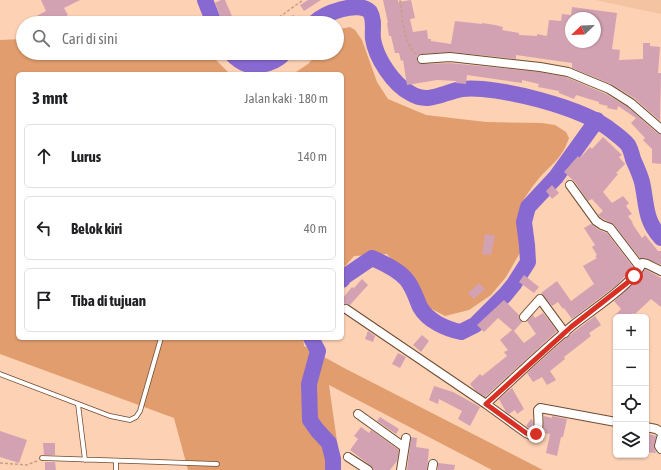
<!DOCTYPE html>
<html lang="id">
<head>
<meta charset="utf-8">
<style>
	body { margin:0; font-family:"Asap Condensed",sans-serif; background:#f2f2f2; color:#202124 }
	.controls { position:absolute; right:12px; bottom:12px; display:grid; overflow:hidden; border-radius:6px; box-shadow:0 1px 3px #0004 }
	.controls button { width:36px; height:36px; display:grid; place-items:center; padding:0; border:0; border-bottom:1px solid #e0e0e0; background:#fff; color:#202124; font:20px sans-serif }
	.compass { position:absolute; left:565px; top:12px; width:36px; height:36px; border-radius:50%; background:#fff; box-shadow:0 1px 3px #0004; rotate:247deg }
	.stop { position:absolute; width:12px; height:12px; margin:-9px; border:3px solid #d93025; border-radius:50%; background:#fff }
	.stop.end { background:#d93025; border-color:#fff; box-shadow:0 1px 4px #0008 }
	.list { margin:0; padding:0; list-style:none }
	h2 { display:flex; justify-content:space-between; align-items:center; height:52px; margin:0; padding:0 16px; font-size:17px }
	h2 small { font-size:13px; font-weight:400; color:#757577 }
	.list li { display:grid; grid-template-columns:26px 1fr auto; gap:12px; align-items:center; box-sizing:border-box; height:64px; margin:0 8px 8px; padding:0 8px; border:1px solid #e0e0e0; border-radius:6px }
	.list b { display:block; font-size:15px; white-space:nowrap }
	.list em { font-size:13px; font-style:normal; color:#757577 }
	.icon { flex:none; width:22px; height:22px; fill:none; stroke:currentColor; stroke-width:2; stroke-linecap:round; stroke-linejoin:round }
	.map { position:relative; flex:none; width:661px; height:470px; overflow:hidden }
	.search { position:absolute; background:#fff; box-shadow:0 1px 3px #0004; left:16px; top:16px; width:328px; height:44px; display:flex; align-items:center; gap:10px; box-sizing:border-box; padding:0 14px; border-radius:22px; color:#757577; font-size:15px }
	.panel { position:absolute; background:#fff; box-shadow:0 1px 3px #0004; left:16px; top:72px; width:328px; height:268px; border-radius:6px }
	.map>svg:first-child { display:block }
	.built { fill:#f4c3a2 }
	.green { fill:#e19d6e }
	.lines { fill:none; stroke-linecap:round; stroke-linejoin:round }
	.river { stroke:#8869d1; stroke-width:16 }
	.building { fill:#d2a2b3; fill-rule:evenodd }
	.lane-casing { stroke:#704c33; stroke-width:5.5 }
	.street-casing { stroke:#704c33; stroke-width:10 }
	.path { stroke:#c3a088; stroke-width:1.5; stroke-dasharray:3 2; stroke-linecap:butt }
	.lane { stroke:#fff; stroke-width:4 }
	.street { stroke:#fff; stroke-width:8 }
	.route { stroke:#d93025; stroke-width:5 }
</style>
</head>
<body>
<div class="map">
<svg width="661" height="470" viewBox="0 0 661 470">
	<rect width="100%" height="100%" fill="#fcd1b4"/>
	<path class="built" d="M596,0h65v14l-52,-11z"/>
	<path class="green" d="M350,27l5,3 7,10 15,42 11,17 38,16 60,7 56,1 13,2 11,7 3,6c-7,20 -14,23 -27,37 -5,5 -19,24 -21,30 -5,15 -3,32 0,46l-15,26 -15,18 -22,15 -24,6 -17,-9 -41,-53 -33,2 -12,14v-196h-49l15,-10 10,-11h19v-21l3,-3z
		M23,39v14h186l21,21h-212v264h285l1,8 42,23 197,101h-51l-163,-85 12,85h-153l-14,-52 -174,-64v-314z"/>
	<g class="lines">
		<path class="river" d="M205,0l9,23
			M314,23c10,-10 45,-23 56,-11 5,8 2,19 3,27 3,19 20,45 37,54 19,12 33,-1 52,-4 34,-4 123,19 150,42 5,4 12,9 16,14 2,3 4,10 5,14 3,7 7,15 9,23 5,22 2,37 19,56
			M231,53c4,5 12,11 18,12 12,2 28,-3 35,-12
			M342,280l2,-3 28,-19c11,5 25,11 34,21 7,8 10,19 14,28 8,14 26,22 41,25l14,-7 30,-30 9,-11 14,-22 -1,-17 -3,-23 4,-15 28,-30 41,-57
			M311,338l7,13 -9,33 1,36 7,10 12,13 4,16v11"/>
	</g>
	<path class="building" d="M41,0h39l-16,8 4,7 -9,5 1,3h-37l23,-12z
		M221,0h4l10,23h-12l-8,-20z
		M308,0h13l-17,11 -4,-6z
		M383,0h15v2l13,-2 4,18 -5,1 3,13 14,-2 1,9h3v2l20,3 4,-23 27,3v-1l13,2 8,2 -1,3 17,3v2l18,1v-2l9,2 1,-1 2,-15 12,1 1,-7 9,1 1,-8 45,6 -5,36 8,1 -1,10 24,-1v-16h7v3l10,1 -2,26h3l-1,48 -26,-23 -23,-14 -39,-16v-5l-56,-8v4l-66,-7 -29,2 -4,2v4l1,2 4,2 28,-1 89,9 27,5 40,17 22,13 29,26 4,1v30l-9,-1v-14l-9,-9 2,-2 -14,-15 5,-5 -18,-12 -1,4 -10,-2 1,-2 -9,-2v-2l-23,-7 -2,4 -15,-6v-2l-21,-4 1,-3 -17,-4v3l-55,-8 -1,9 -10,-1v-2l-19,-1 -30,5 -4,-25 -2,1 -2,-8h-4l-4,-17h-2l-2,-13h1zM571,18h24v24h-24z
		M294,15l3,8h-24v-1z
		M603,137l19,18 -3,2 6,7 -9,9 2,1 -15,18 9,11 11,-7 6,7 -3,3 6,8 -4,2 5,7h-1l10,15 3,-3 13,16h3v14l-13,-6 -8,-1 -26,-33 -14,-8 -2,-2 5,-4 -11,-12 -4,2 -13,-19 -11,-10 14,-16 2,2 10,-11 2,2z
		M552,185l7,8 -7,6 -6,-8z
		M591,224l8,6 8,3 26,34 -15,17 -46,35 -8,-11 -1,1 -5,-7 -6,4 -11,-13 16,-12 14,20 23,-17 -11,-18 14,-8 -2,-2 2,-1 -5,-8 3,-2 -11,-17z
		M485,234l10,2 -4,19 -9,-1z
		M645,269l16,9v29l-10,-8 -16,15 -2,-1 -4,4h-16l8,-8 -7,-8 20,-18z
		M524,275l15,12 -5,6 -15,-11z
		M362,279l6,6 -18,20 -5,-1 -3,-2v-3l10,-12 2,1z
		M479,283l6,6 -11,10 -6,-6z
		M504,300l15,15v4l3,3 -8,9 10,12 12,-9 -9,-13 6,-6 2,3 8,-5 14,18 -72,66 -9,-6 -6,-7 10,-10 2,2 25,-20 -3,-4 4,-2 -8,-10 12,-10 -14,-12 -14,14 -7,-7z
		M595,316l6,9 -12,8 2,3 -27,21 1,2 -15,12 6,9 -9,5 -5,-8 -9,5 -6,-9 39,-35z
		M368,331l7,5 -2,6 -8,-3z
		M422,335l7,6 -8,11 -8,-7z
		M398,353l8,4 -6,11 -8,-4z
		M434,386l19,6 27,15 -10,19 -12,-7 4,-8 -23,-12 -1,5 -9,-4z
		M512,388l12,21 -7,5 -2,-4 -6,4 -3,-2 -7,-13z
		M544,416l8,2v-2l15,3 -4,18h-2l-4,19 -11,-3 4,-19 -7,-1z
		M380,417l19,12 -3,5 -19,-13z
		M531,419l2,2 -1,9 -6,-4z
		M361,427l8,6 2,-3 28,20 -2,11 -7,9h-17l-2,-4 -21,-16 8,-11 -4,-3z
		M0,431l27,9 -8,23 -19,-6z
		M649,434l7,2 -2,11 2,6 -10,-1z
		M411,437l6,1 -1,9 13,2 -2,21h-20z
		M43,443h12v12h-11z
		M45,462h10l1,8h-11z
		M438,463l17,2 -1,5h-16z"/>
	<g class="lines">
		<g class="lane-casing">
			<path id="lane" d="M0,374l110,42 20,4 6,-3 4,-6 21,-73
				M78,404l7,56
				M42,458l175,6
				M116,461v9"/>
		</g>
		<g class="street-casing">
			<path id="street" d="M422,59l28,-2 90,10 28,5 41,17 22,14 30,26
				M570,185l26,36 6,4 8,3 30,39
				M346,309l140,95c28,-26 56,-53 86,-78 17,-14 63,-43 70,-63l5,1 14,7
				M524,317l16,-18 25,34
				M486,404l40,29 7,3c8,-4 5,-17 5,-26l2,-2 76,14
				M358,414l46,33
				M646,427l10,2 5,3
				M661,438l-2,8 2,3
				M348,457l20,13
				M401,470l5,-32
				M432,470l1,-6"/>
		</g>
		<path class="path" d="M400,0c3,18 2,40 16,54
			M271,23l32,-23
			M0,463l27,2 10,-4"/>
		<use href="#lane" class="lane"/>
		<use href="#street" class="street"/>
	</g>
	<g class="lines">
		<path class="route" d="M536,434l-3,2 -7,-3 -40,-29 85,-77 56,-44 7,-7"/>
	</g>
</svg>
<div class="controls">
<button>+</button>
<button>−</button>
<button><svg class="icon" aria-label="locate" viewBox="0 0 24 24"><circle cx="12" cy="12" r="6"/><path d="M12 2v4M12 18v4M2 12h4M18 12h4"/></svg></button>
<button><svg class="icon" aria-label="layers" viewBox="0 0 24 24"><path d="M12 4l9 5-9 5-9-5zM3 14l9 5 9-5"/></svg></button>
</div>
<svg class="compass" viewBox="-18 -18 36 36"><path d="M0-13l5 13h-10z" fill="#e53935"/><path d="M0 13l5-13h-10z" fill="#757577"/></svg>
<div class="stop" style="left:634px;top:276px"></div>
<div class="stop end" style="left:536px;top:434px"></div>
<div class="search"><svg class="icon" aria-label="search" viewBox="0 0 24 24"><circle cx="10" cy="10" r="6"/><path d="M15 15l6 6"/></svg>Cari di sini</div>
<section class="panel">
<h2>3 mnt<small>Jalan kaki · 180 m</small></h2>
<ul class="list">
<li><svg class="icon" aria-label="ahead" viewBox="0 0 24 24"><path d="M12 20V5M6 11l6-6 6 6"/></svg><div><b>Lurus</b></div><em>140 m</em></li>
<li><svg class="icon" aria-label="left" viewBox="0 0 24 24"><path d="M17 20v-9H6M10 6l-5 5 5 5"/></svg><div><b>Belok kiri</b></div><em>40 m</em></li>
<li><svg class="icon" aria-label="arrive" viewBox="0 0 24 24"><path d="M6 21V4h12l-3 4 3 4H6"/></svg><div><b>Tiba di tujuan</b></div></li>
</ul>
</section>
</div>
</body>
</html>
